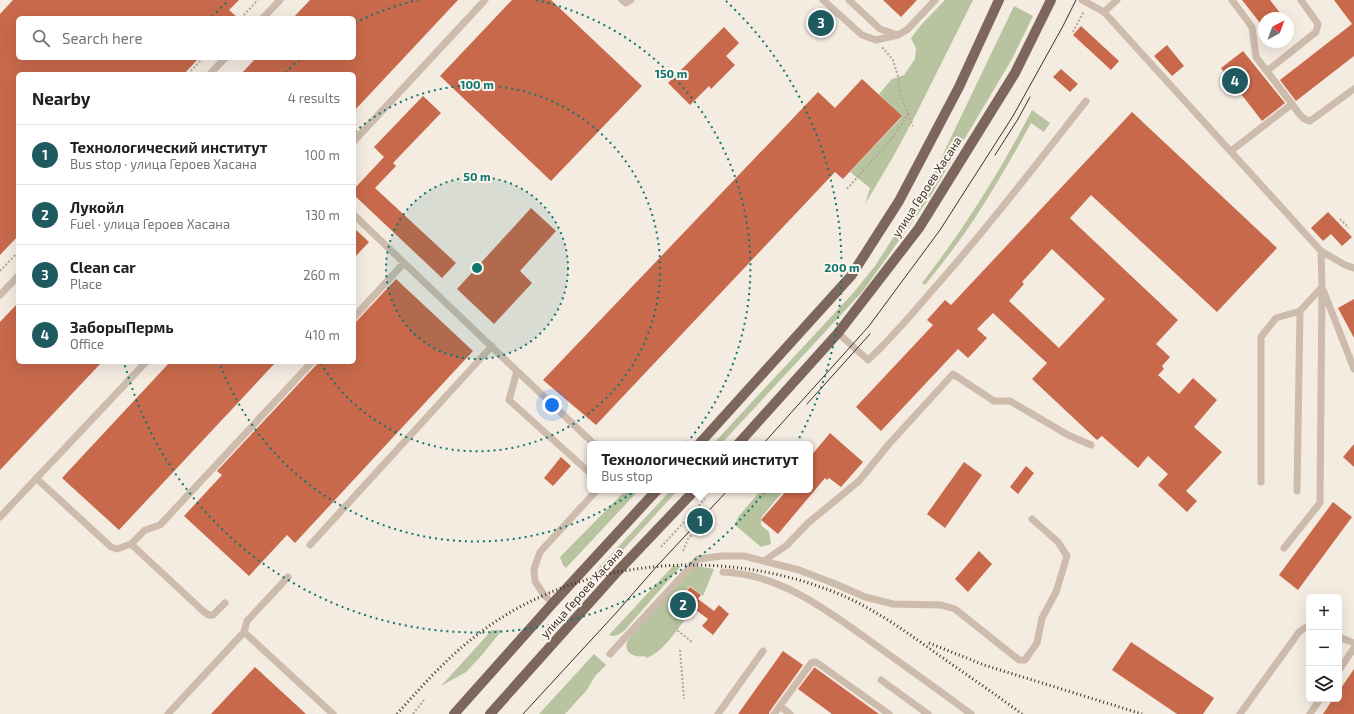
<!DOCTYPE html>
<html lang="en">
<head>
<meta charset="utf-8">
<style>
	body { margin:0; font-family:"Exo 2",sans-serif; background:#f2f2f2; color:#202124 }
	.controls { position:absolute; right:12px; bottom:12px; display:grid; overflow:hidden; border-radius:6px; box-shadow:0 4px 16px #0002 }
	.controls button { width:36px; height:36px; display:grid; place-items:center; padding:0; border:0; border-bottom:1px solid #e0e0e0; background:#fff; color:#202124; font:20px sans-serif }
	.compass { position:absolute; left:1258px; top:12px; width:36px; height:36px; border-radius:50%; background:#fff; box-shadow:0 4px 16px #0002; rotate:41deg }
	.you { position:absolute; left:552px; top:405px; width:14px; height:14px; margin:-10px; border:3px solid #fff; border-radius:50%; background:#1a73e8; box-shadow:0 0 0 6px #1a73e833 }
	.badge { display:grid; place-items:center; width:26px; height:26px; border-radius:50%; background:#1f5a5e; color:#fff; font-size:13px; font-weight:700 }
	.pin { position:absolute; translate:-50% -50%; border:2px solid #fff; box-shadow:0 1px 4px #0006 }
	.popup { position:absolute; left:587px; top:441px; width:226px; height:52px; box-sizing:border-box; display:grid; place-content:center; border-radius:6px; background:#fff; filter:drop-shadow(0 1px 3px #0005); font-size:13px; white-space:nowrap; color:#757577 }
	.popup b { font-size:15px; color:#202124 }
	.popup::after { content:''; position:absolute; left:50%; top:100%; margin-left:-8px; border:8px solid transparent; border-top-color:#fff }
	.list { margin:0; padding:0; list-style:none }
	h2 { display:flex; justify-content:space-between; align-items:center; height:52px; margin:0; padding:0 16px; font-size:17px }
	h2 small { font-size:13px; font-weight:400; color:#757577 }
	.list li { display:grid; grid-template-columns:26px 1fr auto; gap:12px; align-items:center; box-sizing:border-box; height:60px; padding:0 16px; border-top:1px solid #e0e0e0 }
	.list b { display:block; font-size:15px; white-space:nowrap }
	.list p { margin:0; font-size:13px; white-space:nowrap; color:#757577 }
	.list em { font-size:13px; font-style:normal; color:#757577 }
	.icon { flex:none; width:22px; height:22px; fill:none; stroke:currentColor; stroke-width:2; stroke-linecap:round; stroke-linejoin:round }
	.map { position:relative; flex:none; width:1354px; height:714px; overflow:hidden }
	.search { position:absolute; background:#fff; box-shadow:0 4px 16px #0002; left:16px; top:16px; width:340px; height:44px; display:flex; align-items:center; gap:10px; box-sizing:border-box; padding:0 14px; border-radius:6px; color:#757577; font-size:15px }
	.panel { position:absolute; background:#fff; box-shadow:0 4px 16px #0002; left:16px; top:72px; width:340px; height:292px; border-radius:6px }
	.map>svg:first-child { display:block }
	.green { fill:#b8c4a0 }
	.building { fill:#c8694b; fill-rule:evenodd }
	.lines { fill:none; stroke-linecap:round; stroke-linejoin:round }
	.path { stroke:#b9a596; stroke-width:2; stroke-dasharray:2 2; stroke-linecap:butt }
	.lane { stroke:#cdbbac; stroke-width:7 }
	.primary { stroke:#7d675c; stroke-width:10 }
	.tram { stroke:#3b302b; stroke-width:1 }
	.rail { stroke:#3b302b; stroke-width:3; stroke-dasharray:1 3; stroke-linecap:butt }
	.ring { fill:none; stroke:#0f766e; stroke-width:2; stroke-dasharray:2 4 }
	.labels { text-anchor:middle; stroke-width:4; stroke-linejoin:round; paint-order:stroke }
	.street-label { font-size:12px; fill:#3b302b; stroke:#fbf5ee }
	.centre { fill:#0f766e; stroke:#fbf5ee; stroke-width:2 }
	.ring-label { font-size:12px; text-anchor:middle; font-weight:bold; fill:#0f766e; stroke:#fbf5ee; stroke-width:4; stroke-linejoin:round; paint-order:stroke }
</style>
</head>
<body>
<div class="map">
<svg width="1354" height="714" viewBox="0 0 1354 714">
	<rect width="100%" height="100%" fill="#f4ebe1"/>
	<path class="green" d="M945,0h28l-60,120 -20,37 -28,47 5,-16 -20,-16 52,-55 -23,-23 13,-15 12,-4 11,-16 1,-11 -5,-10 10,-13z
		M1014,6l19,10 -21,43 -82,138 -67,94 -142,153h-8l141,-152 21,-26 57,-89z
		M1032,110l18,13 -6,9 -13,-9c-18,33 -37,66 -58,98 -15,22 -31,43 -48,64l-3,-2c42,-54 79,-113 110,-173z
		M626,490h13l-73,78 -3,-3 -3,-8z
		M671,490h7l-77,84 -9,1z
		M761,490h23l-23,28v7l8,7 2,12 -10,3 -26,-22 3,-8z
		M673,566h7v1l-56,64c-5,3 -10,7 -15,4z
		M696,566l18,3 -11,27 -13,-10 -15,19 13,11c-11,13 -25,37 -42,42l-1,-2c-12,2 -23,-4 -17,-16l63,-71z
		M492,630h10l-20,25 -16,17 -25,14z
		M594,654l12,11 -10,10 -10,16 -21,23h-26z"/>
	<path class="building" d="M13,0h226l-10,10 9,8h-220v40h181l-15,16h-166v162l-18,19v-241z
		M310,0h148l-104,111v-37h-113l15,-16h98v-40h-61z
		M512,0h39l91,86 -91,95 -111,-105z
		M883,0h34l-16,17z
		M1242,0h28l14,18h-20v10z
		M1334,0h20v56l-58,45 -16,-21 72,-56z
		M823,8l13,12 -17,17 -12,-12z
		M1081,26l38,35 -8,9 -38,-35z
		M724,27l15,16 -13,13 9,9 -24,24 -2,-3 -19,19 -22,-22z
		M1167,45l17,21 -12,10 -18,-20z
		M1243,51l42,52 -23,18 -41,-53z
		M1061,69l17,15 -8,8 -17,-15z
		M862,79l40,37 -59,63 -8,-7 -239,253 -53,-45 275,-288 17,16z
		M423,96l18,17 -48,50 3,3 -21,22 81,75 -14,15 -88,-83v-6l30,-32 -10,-10z
		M1132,112l145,136 -60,64 -126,-117 -21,23 6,6 102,96 -22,24 14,13 -8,9 2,3 -6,6 21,19 14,-16 24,22 -23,27 28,25 -36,39 11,10 -10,11 -29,-27 10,-11 -20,-18 -10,12 -36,-32 -5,4 -65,-61 15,-16 -54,-50 -16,16 10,9 -19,20 -10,-9 -77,82 -25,-24 77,-82 -6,-5 18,-20 6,5zM1052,249l53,50 -46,49 -50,-47 15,-17 -2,-2z
		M531,208l25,23 -36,40 12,12 -38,41 -37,-35z
		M1328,212l24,25 -10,9 -11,-12 -8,7 -12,-13z
		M354,228l15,14 -15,16z
		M396,279l77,72 -178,192 -8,-8 -38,41 -65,-60 38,-41 -5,-4 102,-109h35v-38z
		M1354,299v39l-16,-30z
		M18,303v59h84l-102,108v-148z
		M170,362h106l-157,168 -57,-52z
		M830,433l33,29 -22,25 -12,-9 -2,2 -2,-2 -47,56 -17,-14 26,-30h23v-33z
		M1354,444v23l-11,-10z
		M561,457l10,9 -18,20 -9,-8z
		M964,462l18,13 -37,53 -18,-14z
		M1026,466l8,7 -16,21 -8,-7z
		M1333,502l19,15 -54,73 -19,-15z
		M979,551l13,13 -24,28 -13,-13z
		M690,587l11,8 -3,4 16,12 5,-6 10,9 -16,21 -11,-9 6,-7 -16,-12 -5,7 -11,-8z
		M1131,642l83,56 -11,16h-26l-65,-44z
		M783,651l20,14 -33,46 -1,3h-31z
		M255,667l51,47h-95z
		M814,668v-1l65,47h-47l-34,-25z
		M1354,669v45h-31l10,-15h6v-8z"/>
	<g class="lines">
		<path class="path" d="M241,18l17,-18
			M1073,32l11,-21
			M188,74l15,-16
			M908,114l5,12
			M847,189l46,-52 15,-23 -8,-20 -2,-18 -5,-16 -11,-13
			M1340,219l9,9
			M0,271l18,-19
			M661,547l44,-48
			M683,551l5,-12 16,-18 10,-4
			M675,599l-1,8 3,23 15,12
			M680,650l4,49
			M413,714l11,-14"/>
		<path class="lane" d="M622,0l4,3 5,-3
			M823,0l39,35 14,5 22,-5 10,-6 27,-29
			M849,0l31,29 18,6
			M1082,0l22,12 217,239 24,14 9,3
			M1104,12l13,-12
			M263,18l17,-18
			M1267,71l49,-39 2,-8 -17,-24
			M210,74l15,-16
			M1292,104c5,7 10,16 18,17l44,-32
			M354,141l131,-141
			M1231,151l61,-47 -36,-47 -4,-30 -20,-27
			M354,215l163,156
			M0,295l18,-19
			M354,317l50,-54
			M838,333l30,27c23,-21 42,-44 62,-67 55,-62 105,-127 156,-192
			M590,473l-81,-73 8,-29 77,73
			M36,478l75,69 6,2 14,-5 72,67 6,4h4l12,-12
			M1261,482v-145l15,-19 24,-7
			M1297,491l3,-180 22,-24 32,82
			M0,517l146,-155
			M131,544l14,-14 15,-5 152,-163
			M310,545l182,-199
			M1284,548l36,-45 2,-216 -1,-36
			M764,561l23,-16 21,-22 51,-42 30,-37 64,-70 41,27h16l58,34 23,10
			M723,572c59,2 108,41 154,74 32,23 63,45 94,68
			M553,603l-9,-8 -9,-14 -1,-12 6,-17 57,-62
			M244,632l3,-11 41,-44
			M1339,637l15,6
			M610,654l88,-95 24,-3h22l55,14 39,15 27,12 28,7 48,1 14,4 64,51h6l12,-17 5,-25 14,-26 11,-36 -9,-14 -26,-23
			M1339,670l15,-22
			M881,680l47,34
			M780,706l10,8
			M168,714l76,-82 89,82
			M718,714l45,-63
			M774,714l35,-48 2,-3 5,-1 73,52
			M1240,714l59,-82 7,-5h3
			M1310,714l10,-15"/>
		<path class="primary" d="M699,444l152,-168 48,-75 60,-114 40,-87
			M738,444l100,-111 81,-105 96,-155 36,-73
			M454,714l99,-111 104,-113
			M490,714l127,-142 78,-82"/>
		<path class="tram" d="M995,155l23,-36 12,-22
			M807,404l63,-70
			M763,444l106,-118 71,-96 73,-114 50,-90 13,-26
			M523,714l93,-101 41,-47 71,-76"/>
		<path class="rail" d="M929,643l55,22 158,49
			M397,714c24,-27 48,-54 76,-76 101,-81 248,-93 366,-44 36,15 69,39 101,62 27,19 55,38 82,58"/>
	</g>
	<circle cx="477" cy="268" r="91" fill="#0f766e" fill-opacity=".12"/>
	<g class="ring">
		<circle cx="477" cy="268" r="91"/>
		<path d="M355 132A183 183 0 1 1 320 362"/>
		<path d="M285 73A274 274 0 0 1 301 58M355 23A274 274 0 0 1 418 0M536 0A274 274 0 1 1 220 364"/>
		<path d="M212 17A365 365 0 0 1 228 1M726 1A365 365 0 1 1 124 362"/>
	</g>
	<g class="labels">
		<g class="street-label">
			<text transform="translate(927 187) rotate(-57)" y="4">улица Героев Хасана</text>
			<text transform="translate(582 593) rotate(-48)" y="4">улица Героев Хасана</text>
		</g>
	</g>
	<circle cx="477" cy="268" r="6" class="centre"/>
	<g class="ring-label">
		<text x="671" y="78">150 m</text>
		<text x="477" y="89">100 m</text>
		<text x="477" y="181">50 m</text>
		<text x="842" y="272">200 m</text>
	</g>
</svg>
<div class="controls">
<button>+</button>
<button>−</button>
<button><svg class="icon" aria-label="layers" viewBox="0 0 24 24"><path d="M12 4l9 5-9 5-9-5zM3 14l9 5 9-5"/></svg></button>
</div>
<svg class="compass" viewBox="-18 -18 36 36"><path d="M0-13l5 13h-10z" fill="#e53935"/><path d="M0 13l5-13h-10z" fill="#757577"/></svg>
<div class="you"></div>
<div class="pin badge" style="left:700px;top:521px">1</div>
<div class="popup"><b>Технологический институт</b>Bus stop</div>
<div class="pin badge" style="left:683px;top:605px">2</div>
<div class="pin badge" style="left:821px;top:23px">3</div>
<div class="pin badge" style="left:1235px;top:81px">4</div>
<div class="search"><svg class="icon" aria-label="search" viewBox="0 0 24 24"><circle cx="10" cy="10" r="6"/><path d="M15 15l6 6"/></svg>Search here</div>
<section class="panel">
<h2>Nearby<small>4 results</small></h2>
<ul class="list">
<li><span class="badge">1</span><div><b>Технологический институт</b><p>Bus stop · улица Героев Хасана</p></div><em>100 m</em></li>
<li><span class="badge">2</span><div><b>Лукойл</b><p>Fuel · улица Героев Хасана</p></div><em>130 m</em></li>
<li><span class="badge">3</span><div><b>Clean car</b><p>Place</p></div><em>260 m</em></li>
<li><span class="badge">4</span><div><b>ЗаборыПермь</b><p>Office</p></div><em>410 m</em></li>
</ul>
</section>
</div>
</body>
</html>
